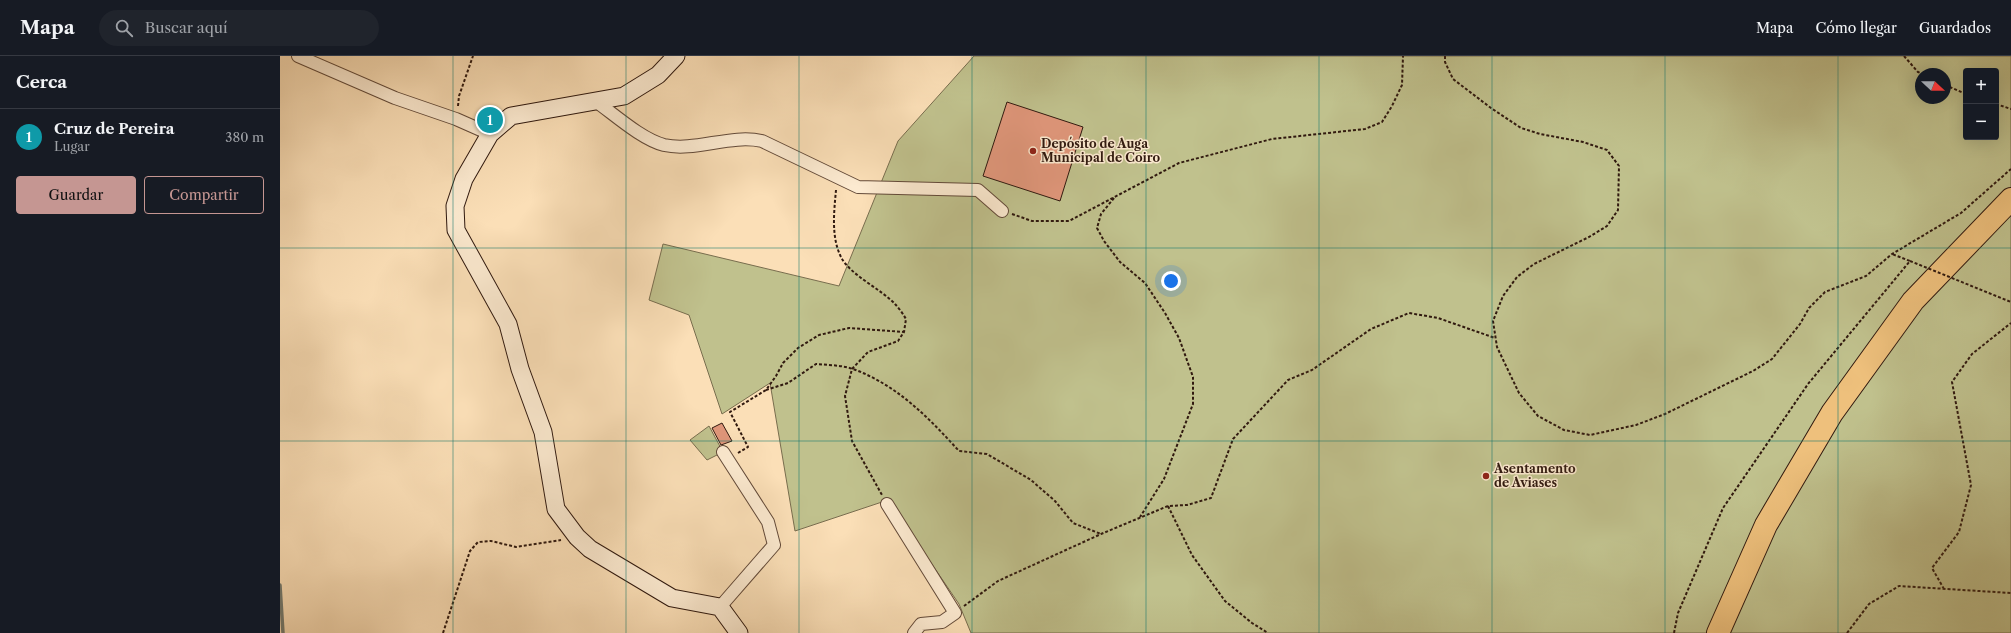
<!DOCTYPE html>
<html lang="es">
<head>
<meta charset="utf-8">
<style>
	body { margin:0; font-family:"Libre Caslon Text",serif; background:#20242c; color:#f1f3f6 }
	.controls { position:absolute; right:12px; top:12px; display:grid; overflow:hidden; border-radius:4px; box-shadow:0 4px 16px #0002 }
	.controls button { width:36px; height:36px; display:grid; place-items:center; padding:0; border:0; border-bottom:1px solid #363941; background:#171b24; color:#f1f3f6; font:20px sans-serif }
	.compass { position:absolute; left:1635px; top:12px; width:36px; height:36px; border-radius:50%; background:#171b24; box-shadow:0 4px 16px #0002; rotate:112deg }
	.you { position:absolute; left:891px; top:225px; width:14px; height:14px; margin:-10px; border:3px solid #fff; border-radius:50%; background:#1a73e8; box-shadow:0 0 0 6px #1a73e833 }
	.badge { display:grid; place-items:center; width:26px; height:26px; border-radius:50%; background:#c59692; color:#fff; font-size:13px; font-weight:700 }
	.pin { position:absolute; translate:-50% -50%; border:2px solid #fff; box-shadow:0 1px 4px #0006 }
	.list { margin:0; padding:0; list-style:none }
	h2 { display:flex; justify-content:space-between; align-items:center; height:52px; margin:0; padding:0 16px; font-size:17px }
	h2 small { font-size:13px; font-weight:400; color:#9ea1a6 }
	.list li { display:grid; grid-template-columns:26px 1fr auto; gap:12px; align-items:center; box-sizing:border-box; height:56px; padding:0 16px; border-top:1px solid #363941 }
	.list b { display:block; font-size:15px; white-space:nowrap }
	.list p { margin:0; font-size:13px; white-space:nowrap; color:#9ea1a6 }
	.list em { font-size:13px; font-style:normal; color:#9ea1a6 }
	.actions { display:flex; gap:8px; padding:12px 16px }
	.actions a { flex:1; padding:9px 0; border:1px solid #c59692; border-radius:4px; text-align:center; font-size:14px; color:#c59692 }
	.actions .main { background:#c59692; color:#111 }
	.icon { flex:none; width:22px; height:22px; fill:none; stroke:currentColor; stroke-width:2; stroke-linecap:round; stroke-linejoin:round }
	.map { position:relative; flex:none; width:1731px; height:577px; overflow:hidden }
	header { display:flex; align-items:center; gap:24px; box-sizing:border-box; height:56px; padding:0 20px; background:#171b24; border-bottom:1px solid #363941 }
	header strong { font-size:19px }
	nav { display:flex; gap:22px; margin-inline-start:auto; font-size:14px }
	.search { width:280px; height:36px; background:#20242c; display:flex; align-items:center; gap:10px; box-sizing:border-box; padding:0 14px; border-radius:22px; color:#9ea1a6; font-size:15px }
	main { display:flex }
	aside { flex:1; background:#171b24 }
	.map>svg:first-child { display:block }
	.green { fill:#c0c18d; stroke:#786d4e; fill-rule:evenodd }
	.lines { fill:none; stroke-linecap:round; stroke-linejoin:round }
	.stream { stroke:#737b71; stroke-width:3.5 }
	.building { fill:#df967a; stroke:#30190f }
	.street-casing { stroke:#634a39; stroke-width:14 }
	.secondary-casing { stroke:#30190f; stroke-width:19 }
	.highway-casing { stroke:#30190f; stroke-width:24 }
	.path { stroke:#30190f; stroke-width:2; stroke-dasharray:3 2; stroke-linecap:butt }
	.street { stroke:#fcead0; stroke-width:12 }
	.secondary { stroke:#fcead0; stroke-width:17 }
	.highway { stroke:#eec07c; stroke-width:22 }
	.path-bridge { stroke:#30190f; stroke-width:2; stroke-dasharray:3 2; stroke-linecap:butt }
	.grid { fill:none; stroke:#0f766e; stroke-width:1; stroke-opacity:0.55 }
	.poi-dot { fill:#8f2418; stroke:#fcead0; stroke-width:1.5 }
	.labels { text-anchor:middle; stroke-width:3; stroke-linejoin:round; paint-order:stroke }
	.poi-label { font-size:12px; font-weight:bold; fill:#30190f; stroke:#fcead0; text-anchor:start }
</style>
</head>
<body>
<header>
<strong>Mapa</strong>
<div class="search"><svg class="icon" aria-label="search" viewBox="0 0 24 24"><circle cx="10" cy="10" r="6"/><path d="M15 15l6 6"/></svg>Buscar aquí</div>
<nav><a>Mapa</a><a>Cómo llegar</a><a>Guardados</a></nav>
</header>
<main>
<aside>
<h2>Cerca<small></small></h2>
<ul class="list">
<li><span class="badge" style="background:#0f9aa8">1</span><div><b>Cruz de Pereira</b><p>Lugar</p></div><em>380 m</em></li>
</ul>
<div class="actions"><a class="main">Guardar</a><a>Compartir</a></div>
</aside>
<div class="map">
<svg width="1731" height="577" viewBox="0 0 1731 577">
	<rect width="100%" height="100%" fill="#fbdfb7"/>
	<filter id="stains"><feTurbulence type="fractalNoise" baseFrequency=".005" numOctaves="4"/><feColorMatrix values="0 0 0 0 .2 0 0 0 0 .09 0 0 0 0 .02 0 0 0 .5 -.17"/></filter>
	<radialGradient id="worn" r=".72"><stop offset=".6" stop-color="#630" stop-opacity="0"/><stop offset="1" stop-color="#630" stop-opacity=".3"/></radialGradient>
	<path class="green" d="M694,0h1037v577h-1040l-12,-29 -71,-104 -93,31 -25,-148 -48,31 -33,-99 -40,-15 14,-56 176,42 59,-145zM1686,15h30v66h-30zM1641,18h24v24h-24z
		M429,370l14,26 -16,8 -17,-20z"/>
	<g class="lines">
		<path class="stream" d="M0,529l3,48"/>
	</g>
	<path class="building" d="M727,46l76,25 -23,74 -77,-25z
		M442,367l10,18 -11,4 -9,-17z"/>
	<g class="lines">
		<g class="street-casing">
			<path id="street" d="M18,0l97,42 61,21 34,15
				M314,44c20,14 47,39 70,45 31,7 66,-11 98,-4l96,46 120,3 24,21
				M607,448l68,109 -13,9 -21,2 -7,9
				M440,551l54,-62 -6,-23 -45,-70"/>
		</g>
		<g class="secondary-casing">
			<path id="secondary" d="M396,0l-18,19 -34,21 -113,20 -21,18 -26,45 -9,27 1,24 52,94 12,45 23,63 13,77 21,28 13,12 82,49 48,9 19,26"/>
		</g>
		<g class="highway-casing">
			<path id="highway" d="M1438,577l48,-108 66,-112 81,-112 98,-102"/>
		</g>
		<path class="path" d="M1165,0v6l8,17 38,29 30,20 19,6 43,8 24,8 12,16 -1,44 -11,16 -18,11 -55,27 -17,13 -14,19 -10,25 4,26 22,46 19,23 26,14 26,5 46,-10 29,-11 88,-43 19,-12 28,-35 9,-16 16,-16 41,-16 26,-22 69,-41 50,-44
			M1624,0l14,16 5,2
			M1665,29l21,9
			M1716,48l15,5
			M178,50l1,-10 14,-40
			M556,134c-2,22 -5,47 5,67 9,18 40,32 54,47 4,4 8,10 11,15l-2,13 -6,9 -30,11 -16,17 -7,27 7,45 30,54
			M834,142l-13,16 -4,14 7,13 16,21 25,21 20,30 14,25 14,39v27l-29,75 -24,38
			M732,158l20,7h37l110,-58 93,-24 93,-10 17,-7 10,-16 10,-21 1,-29
			M486,334l22,-7 28,-19c12,1 25,1 37,5 44,16 75,48 106,82l28,3 44,26 24,21 18,22 28,11
			M458,397l10,-6 -18,-35 36,-22 10,-14 7,-13 15,-15 21,-13 30,-7 55,4
			M888,450l24,49 33,46 27,22 16,10
			M1664,533l-12,-21 27,-36 12,-47 -19,-103 20,-28 39,-31
			M684,550l34,-25 103,-47 67,-28 19,-1 24,-7 22,-59 55,-59 24,-10 59,-41 38,-16 29,5 57,20
			M163,577l27,-82 8,-9 13,-1 25,6 45,-7
			M1394,577l4,-20 45,-105 85,-124 102,-123 -18,-7
			M1567,577l22,-29 30,-18 112,7"/>
		<use href="#street" class="street"/>
		<use href="#secondary" class="secondary"/>
		<use href="#highway" class="highway"/>
		<path class="path-bridge" d="M1630,205l101,41"/>
	</g>
	<path class="grid" d="M173,0v577M346,0v577M519,0v577M692,0v577M866,0v577M1039,0v577M1212,0v577M1385,0v577M1558,0v577M0,192h1731M0,385h1731"/>
	<g class="poi-dot">
		<circle cx="753" cy="95" r="4"/>
		<circle cx="1206" cy="420" r="4"/>
	</g>
	<g class="labels">
		<g class="poi-label">
			<text x="761" y="92">Depósito de Auga<tspan x="761" dy="14">Municipal de Coiro</tspan></text>
			<text x="1214" y="417">Asentamento<tspan x="1214" dy="14">de Aviases</tspan></text>
		</g>
	</g>
	<rect width="100%" height="100%" filter="url(#stains)"/>
	<rect width="100%" height="100%" fill="url(#worn)"/>
</svg>
<div class="controls">
<button>+</button>
<button>−</button>
</div>
<svg class="compass" viewBox="-18 -18 36 36"><path d="M0-13l5 13h-10z" fill="#e53935"/><path d="M0 13l5-13h-10z" fill="#9ea1a6"/></svg>
<div class="you"></div>
<div class="pin badge" style="left:210px;top:64px;background:#0f9aa8">1</div>
</div>
</main>
</body>
</html>
